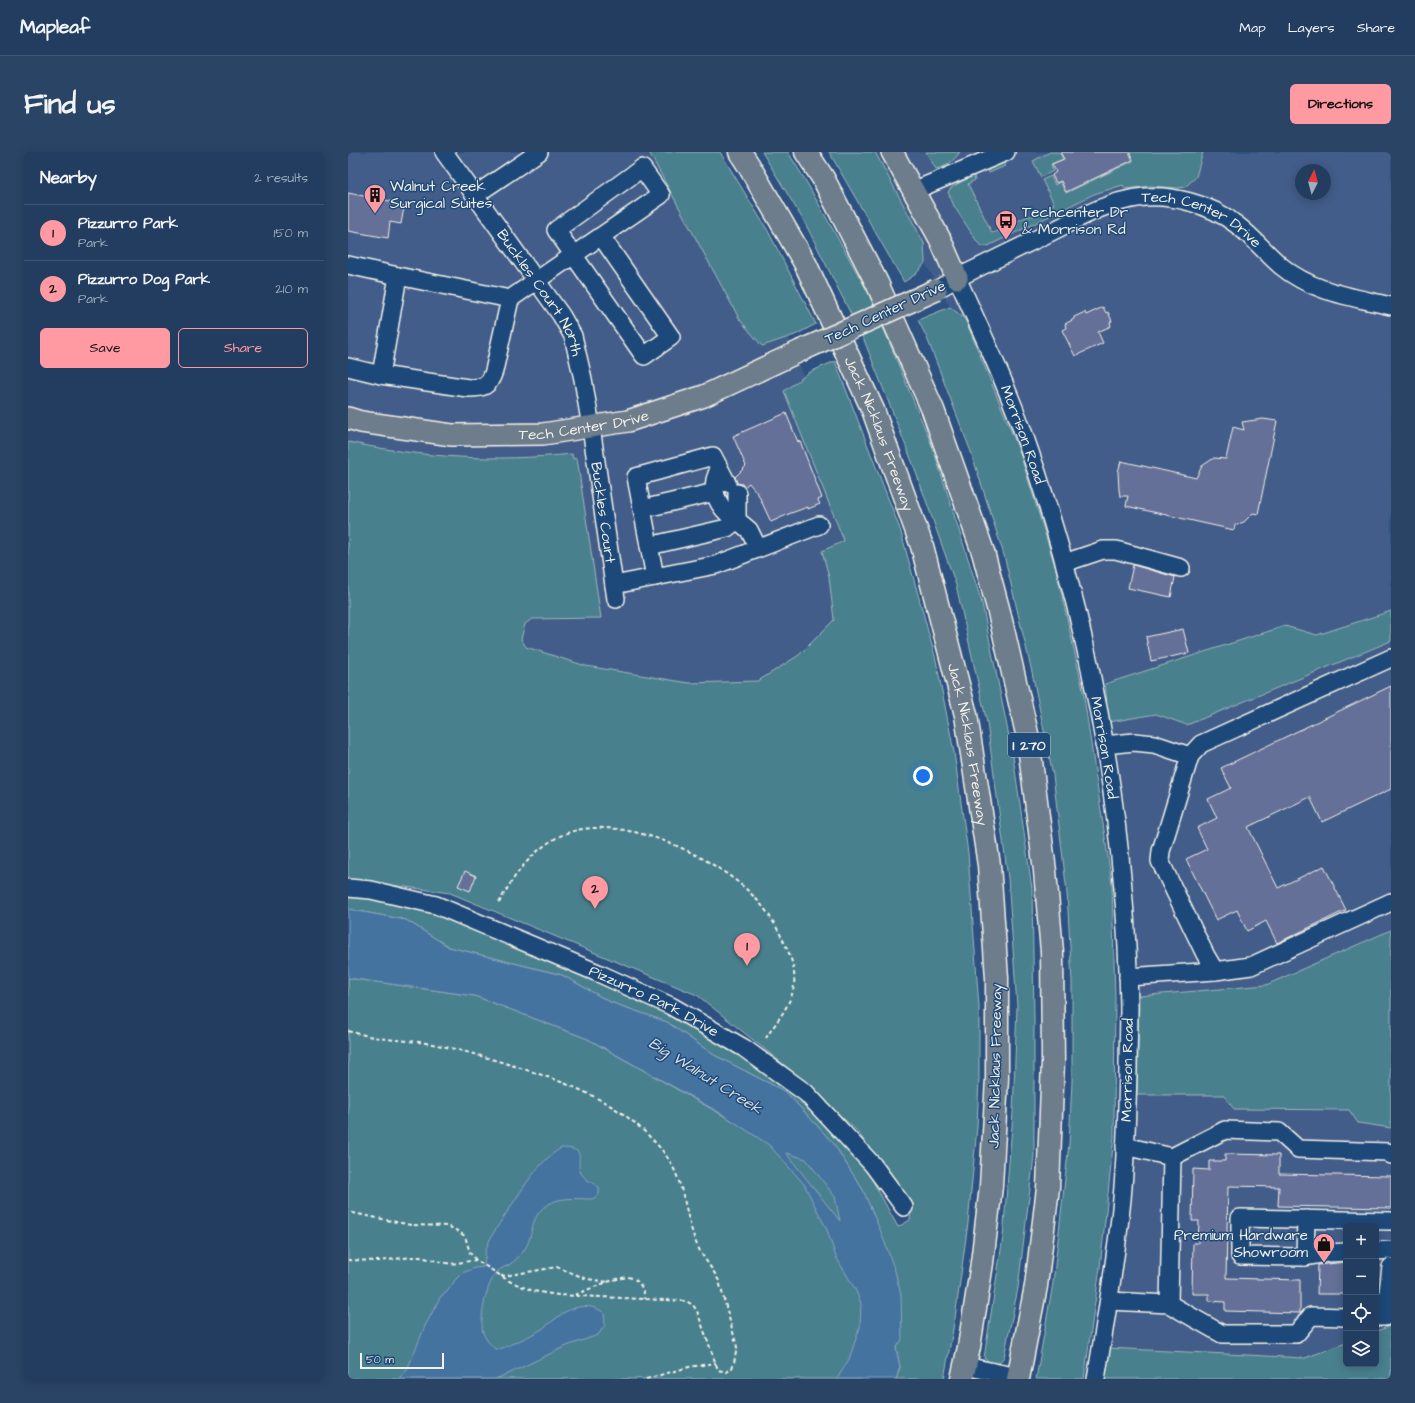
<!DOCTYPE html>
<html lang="en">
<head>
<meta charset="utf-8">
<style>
	body { margin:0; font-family:"Architects Daughter",sans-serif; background:#2a4466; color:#f1f3f6 }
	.controls { position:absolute; right:12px; bottom:12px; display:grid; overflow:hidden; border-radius:6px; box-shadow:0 2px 10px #0003 }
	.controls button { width:36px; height:36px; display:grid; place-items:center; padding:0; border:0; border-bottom:1px solid #3f5675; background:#223d60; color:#f1f3f6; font:20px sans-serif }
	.compass { position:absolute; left:947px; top:12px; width:36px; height:36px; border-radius:50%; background:#223d60; box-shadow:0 2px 10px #0003; rotate:6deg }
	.scale { position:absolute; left:12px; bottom:10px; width:84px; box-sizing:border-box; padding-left:4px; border:2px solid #f4f1e8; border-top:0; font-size:11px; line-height:14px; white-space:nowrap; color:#f4f1e8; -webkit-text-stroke:3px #1f4a7a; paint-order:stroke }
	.you { position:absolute; left:575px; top:624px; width:14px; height:14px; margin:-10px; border:3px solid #fff; border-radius:50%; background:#1a73e8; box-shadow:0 0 0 6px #1a73e833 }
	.badge { display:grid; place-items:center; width:26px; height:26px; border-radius:50%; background:#ff9aa2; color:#111; font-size:13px; font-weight:700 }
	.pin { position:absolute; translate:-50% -33px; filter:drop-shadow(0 1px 2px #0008) }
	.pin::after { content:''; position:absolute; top:21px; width:14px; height:12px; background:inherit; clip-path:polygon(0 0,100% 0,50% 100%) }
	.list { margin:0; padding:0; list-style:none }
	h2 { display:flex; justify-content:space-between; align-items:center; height:52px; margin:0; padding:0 16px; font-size:17px }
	h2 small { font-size:13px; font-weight:400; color:#a2aebd }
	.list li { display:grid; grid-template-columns:26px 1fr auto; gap:12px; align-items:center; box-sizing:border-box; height:56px; padding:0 16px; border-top:1px solid #3f5675 }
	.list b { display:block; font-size:15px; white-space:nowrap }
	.list p { margin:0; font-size:13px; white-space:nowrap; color:#a2aebd }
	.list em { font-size:13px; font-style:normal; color:#a2aebd }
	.actions { display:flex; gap:8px; padding:12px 16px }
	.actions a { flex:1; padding:9px 0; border:1px solid #ff9aa2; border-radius:6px; text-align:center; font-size:14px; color:#ff9aa2 }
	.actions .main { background:#ff9aa2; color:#111 }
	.icon { flex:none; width:22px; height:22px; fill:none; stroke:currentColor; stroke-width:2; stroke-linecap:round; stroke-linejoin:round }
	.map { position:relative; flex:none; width:1043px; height:1227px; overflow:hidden; border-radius:6px }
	header { display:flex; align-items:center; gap:24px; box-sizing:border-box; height:56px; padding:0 20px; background:#223d60; border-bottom:1px solid #3f5675 }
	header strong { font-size:19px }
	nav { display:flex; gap:22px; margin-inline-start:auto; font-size:14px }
	.intro { display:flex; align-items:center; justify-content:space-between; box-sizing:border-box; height:96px; padding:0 24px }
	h1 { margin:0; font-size:28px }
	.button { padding:10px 18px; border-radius:6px; background:#ff9aa2; color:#111; font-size:14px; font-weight:700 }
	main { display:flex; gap:24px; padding:0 24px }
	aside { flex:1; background:#223d60; border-radius:6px; box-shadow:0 2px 10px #0003 }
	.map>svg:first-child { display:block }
	.built { fill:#425d89; fill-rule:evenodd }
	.green { fill:#4a808e; stroke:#9fb8bb }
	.water { fill:#4573a0; stroke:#8ba5bd; fill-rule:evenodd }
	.building { fill:#656f98; stroke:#f4f1e8 }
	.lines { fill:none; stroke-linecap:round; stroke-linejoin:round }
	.minor-casing { stroke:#f4f1e8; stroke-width:20 }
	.major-casing { stroke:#f4f1e8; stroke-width:24 }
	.highway-casing { stroke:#f4f1e8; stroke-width:25 }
	.path { stroke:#f4f1e8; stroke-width:2; stroke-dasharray:4 3; stroke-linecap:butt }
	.minor { stroke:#1f4a7a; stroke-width:17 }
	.major { stroke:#6d7d8c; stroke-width:21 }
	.highway { stroke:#6d7d8c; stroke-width:22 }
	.major-bridge-casing { stroke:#f4f1e8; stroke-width:24; stroke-linecap:butt }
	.major-bridge { stroke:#6d7d8c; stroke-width:21 }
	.labels { text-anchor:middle; stroke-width:3; stroke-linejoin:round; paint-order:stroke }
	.shield { fill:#1f4a7a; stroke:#b4bfc7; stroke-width:1 }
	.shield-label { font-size:14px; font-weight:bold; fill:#f4f1e8 }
	.poi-label { font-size:15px; fill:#f4f1e8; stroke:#1f4a7a; text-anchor:start }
	.street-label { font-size:15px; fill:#f4f1e8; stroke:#1f4a7a }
	.water-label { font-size:16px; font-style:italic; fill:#dadedd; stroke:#1f4a7a }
</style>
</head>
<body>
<header>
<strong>Mapleaf</strong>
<nav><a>Map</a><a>Layers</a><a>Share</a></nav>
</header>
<div class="intro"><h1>Find us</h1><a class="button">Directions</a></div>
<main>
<aside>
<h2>Nearby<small>2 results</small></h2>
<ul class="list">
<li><span class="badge">1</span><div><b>Pizzurro Park</b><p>Park</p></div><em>150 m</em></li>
<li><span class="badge">2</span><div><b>Pizzurro Dog Park</b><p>Park</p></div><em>210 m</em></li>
</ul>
<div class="actions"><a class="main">Save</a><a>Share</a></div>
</aside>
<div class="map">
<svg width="1043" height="1227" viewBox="0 0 1043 1227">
	<rect width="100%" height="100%" fill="#2d5180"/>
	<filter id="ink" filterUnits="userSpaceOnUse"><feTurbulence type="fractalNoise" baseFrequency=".025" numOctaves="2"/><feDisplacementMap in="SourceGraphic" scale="8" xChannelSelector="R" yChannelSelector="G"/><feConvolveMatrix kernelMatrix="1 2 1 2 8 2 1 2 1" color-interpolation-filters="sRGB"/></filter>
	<g filter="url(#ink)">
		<path class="built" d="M0,0h335l81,123 94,238 50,238 -560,-109z
			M527,0h516v459l-74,24 -33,-9 -135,45 -66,19 -27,-121 -91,-250 -15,-12 -25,-44 -1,-20zM953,18h24v24h-24z
			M1043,489v289l-125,55 -127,11 -13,-172 -17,-102 47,-8 31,11z
			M813,942l62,1 11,14 115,1 9,13 33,5v198l-15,5v-105h-30v117l-41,15 -197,-10 22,-161 7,-92z"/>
		<path class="green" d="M301,0h71l48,79 48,93 -21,11 -33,11 -22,-26z
			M414,0h26l19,31 63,113 63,152 49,155 31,153 19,132 2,131v137l-16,132 -14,69 -5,6 -7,1 -8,-6 19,-121 10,-124 4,-107 -9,-128 -21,-155 -31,-138 -43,-121 -49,-124 -59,-117z
			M481,0h46l49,91 1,20 -9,11 -12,8z
			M578,0h34c-6,9 -14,15 -24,17z
			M702,0h9l4,7 -12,5 2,7 -12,6 -8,-16z
			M784,0h71l-7,25 -11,10 -7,1 -28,-2 -25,3 -2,-4 -29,9 -32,16 -74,36h-6l-4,-3 -24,-37 -6,-14 4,-5 20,-11h2l1,4 -7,4 24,49 7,-2 4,1 12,-6v-3c5,-3 12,-8 18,-7l21,-12 -12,-24 9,-4 4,9 5,-3 6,11 67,-32 -3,-8z
			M655,10l2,1v3l-16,7 -1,-4z
			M602,155l15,12 54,131 37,119 27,121 29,194 3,114 -1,139 -14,131 -16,111h-48l17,-96 16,-139 3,-63v-99l-5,-89 -14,-118 -21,-103 -28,-117 -33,-103 -44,-114 -9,-18z
			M487,209l65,168 36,131 18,92 14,101 11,154v70l-2,50 -9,96 -13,95 -11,61h-48l4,-12 -37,-177 -30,-47 -47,-51 -72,-37 -47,-33 -57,-20 -48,-27 -113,-28 -43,-27 -58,-11v-18l60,11 268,113 109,69 62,58 22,32 29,53 12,-7 1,-15 -54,-74 -59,-55 -101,-81 -247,-102 -73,-10 -29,-3v-438c76,16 146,20 224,12l1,5 4,-1 24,160 -69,1 -7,5 -4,15 5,8 60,19 103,17 69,-2 41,-26 35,-35 -5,-43 -7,-26 22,-10 -60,-150 26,-19z
			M1043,459v30l-204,84 -31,-11 -47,8 -4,-38 180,-58 32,9z
			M1043,778v198l-33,-5 -9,-13 -115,-1 -11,-14h-86l2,-99 127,-11z
			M0,826l127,18 113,43 145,82 74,34 35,41 23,117 -3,66h-514z
			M1043,1174v53h-287l4,-31 197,10 41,-15v21h30v-33z"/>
		<path class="water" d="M0,757l58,11 43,27 113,28 48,27 57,20 47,33 72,37 47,51 30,47 18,42 14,39 6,24 1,45 -6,8 4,19 -4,12h-59l12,-20 11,-32 1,-24 -6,-14 -19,-32 -9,-27 -23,-46 -35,-39 -47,-31 -134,-75 -113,-43 -127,-18zM438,1001l20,6 29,38 5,24z
			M213,996c29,0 13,12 20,25 4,7 12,10 18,14v7l-3,3 -4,2c-15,0 -31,-3 -45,6 -19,13 -12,30 -23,45 -4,6 -9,11 -15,15 -4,2 -8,3 -11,6 -11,10 -19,46 -15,61 2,7 7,12 12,17h5c14,-6 29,-12 42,-20 6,-4 11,-9 17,-13 13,-10 32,-14 45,-3l1,12 -7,10 -34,12 -54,26 -15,6h-96l8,-9 18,-44 16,-30 5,-3 10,-14 6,-6 13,-5 8,-1c3,-6 1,-12 3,-18 5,-15 15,-27 23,-40 15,-22 29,-47 52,-61z"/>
		<path class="building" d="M712,0h69l4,8 -67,32 -5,-11 -5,2 -4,-8 4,-3 -4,-8 12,-5z
			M0,41l47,9v3l9,2 -3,17 -11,-2 -2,16 -40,-7z
			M755,155l3,6 2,-1 4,9 -2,1 1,4 -13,6 5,11 -28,13 -13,-26 4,-2 -1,-4 9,-5v-2l11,-5 1,3z
			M438,261l12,29 2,-1 22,57 -4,2 2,4 -12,5v-2l-17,6 -20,9 -13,-28 -9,-11 -5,4 -2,-3 -5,-1 -2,-6 11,-11 -13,-30z
			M915,267l14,2 -19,93 -5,-1 -9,9 -9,3 -1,5 -108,-24 2,-10h-8l-1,-6 -1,-18 3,-11 75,17 6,-12 12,-8 12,1 7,-32 11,3 -2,-8z
			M785,413l42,12 -4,20 -43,-9z
			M835,477l6,24 -38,8 -5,-24z
			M1043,534v103l-69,33 -12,-25 -62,30 30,61 46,-22 22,44 -69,33 -11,-22 -19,10 -10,-21 -21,10 -30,-61 21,-10 -10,-21 20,-10 -9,-19 23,-11 -10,-20z
			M117,719l11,5 -6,15 -12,-5z
			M877,1002l54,1v19l112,2v32l-113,-2 1,-19 -51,-1 -2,92 74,2v33l-75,-2v-9l-16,-1v-7h-17l1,-51h5l1,-22h-7l1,-52 16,1v-9h16z
			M998,1110v32h-29l1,-29z"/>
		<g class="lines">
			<g class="minor-casing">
				<g id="minor">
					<path id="s1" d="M96,0l117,163 12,21 10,43 8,48 25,172"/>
					<path d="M565,39l93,-39"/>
					<path d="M127,43l64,-43"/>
					<path d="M0,113l50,11"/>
					<path id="s2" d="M609,126c23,50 46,99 65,151 66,184 104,382 107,578 0,20 -1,41 -1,62 -1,43 -2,87 -6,130 -6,61 -16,120 -26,180"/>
					<path id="s3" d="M588,138l21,-12c33,-16 65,-32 98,-48 26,-13 53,-28 82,-32 32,-5 74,6 100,27 16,12 29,28 44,41 31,26 72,31 110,40"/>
					<path d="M162,147l-112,-23 -17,99 87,13c15,0 21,-1 26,-17l16,-72c50,-35 100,-69 151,-104l-19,-27 -86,62 88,126 27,-19 -70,-101"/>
					<path d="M0,215l33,8"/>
					<path d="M389,341v27l12,10 9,18"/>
					<path d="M294,357l73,-17"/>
					<path d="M301,394l78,-18 10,-8c-14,-7 -25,-23 -22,-40 1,-4 3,-8 4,-12"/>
					<path d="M716,411l39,-13h13l65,18"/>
					<path d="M307,425l-19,-100 77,-21 14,27"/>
					<path d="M266,433l102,-20 103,-40"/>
					<path d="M756,593l30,-3 20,2 36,12 11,-12 190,-86"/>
					<path id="s4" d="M0,736l23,2 65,15 162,68 73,33 73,42 62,45 67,72 31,42"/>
					<path d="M867,819l36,-5 140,-64"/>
					<path d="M780,825l87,-6 -10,-17 -45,-93 1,-10 29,-95"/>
					<path d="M824,1005l53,-27 54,2 19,17 90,3 3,3"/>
					<path d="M1028,1099l15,-1"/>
					<path d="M998,1100l-18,1 -23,4 -65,-1v-38l151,3"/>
					<path d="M957,1105l1,-38"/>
					<path d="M761,1149l60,3 3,-147 -47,-11"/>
					<path d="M821,1152l53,30h74l15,-18 35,1"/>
					<path d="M1028,1165h9l6,-50"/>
					<path d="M617,1214l53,11"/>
				</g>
			</g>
			<g class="major-casing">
				<g id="major">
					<path d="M544,0l48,87 17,39"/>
					<path id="s5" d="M0,266l13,4 91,13 91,-1 85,-13 76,-25 96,-45"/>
				</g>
			</g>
			<g class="highway-casing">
				<g id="highway">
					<path id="s6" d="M392,0l9,14 56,97 68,147 49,136 44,169 23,150 8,113v100l-6,108 -9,77 -13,84 -7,32"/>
					<path d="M458,0l17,26 54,105 56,127 50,142 16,60 29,126 17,133 7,81 1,109 -5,127 -12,98 -18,93"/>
				</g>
			</g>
			<path class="path" d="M151,751c15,-29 38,-60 71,-71 57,-18 150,26 188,69 9,10 17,23 23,35 8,16 15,31 13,49 -2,19 -18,37 -28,53
				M0,879c13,3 26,7 39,8 15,2 30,2 45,5 26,5 53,13 79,21 48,15 96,31 134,67 10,10 20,20 27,33 12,23 14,50 23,75 5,15 17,27 24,41l18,66 -3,16 -2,5 -5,4 -9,-2 -21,-59 -4,-6 -7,-4 -128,-6 -25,-4 -24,-10 -33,-21 -6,-7 -5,-17 -11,-7 -7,-3 -36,-1 -63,-13
				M0,1108l31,1 32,-4h9l31,7 25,-4
				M153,1124l9,-1 47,-8 30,12 21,3
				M227,1143c12,-5 47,-21 57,-17 9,4 12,13 13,21
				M298,1227l43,-12 27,-4"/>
			<use href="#minor" class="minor"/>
			<use href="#major" class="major"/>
			<use href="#highway" class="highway"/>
			<g class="major-bridge-casing">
				<path id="major-bridge" d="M452,199l136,-61"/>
			</g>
			<use href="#major-bridge" class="major-bridge"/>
		</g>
	</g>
	<defs>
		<g id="building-pin" transform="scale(1.15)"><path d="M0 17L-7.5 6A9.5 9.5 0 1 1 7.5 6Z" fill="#ff9aa2" stroke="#1f4a7a"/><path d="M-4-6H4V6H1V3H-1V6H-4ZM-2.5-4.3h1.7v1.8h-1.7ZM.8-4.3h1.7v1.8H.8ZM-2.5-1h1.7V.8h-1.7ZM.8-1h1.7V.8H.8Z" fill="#111"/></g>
		<g id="bus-pin" transform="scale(1.15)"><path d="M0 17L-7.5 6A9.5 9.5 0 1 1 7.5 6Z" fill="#ff9aa2" stroke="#1f4a7a"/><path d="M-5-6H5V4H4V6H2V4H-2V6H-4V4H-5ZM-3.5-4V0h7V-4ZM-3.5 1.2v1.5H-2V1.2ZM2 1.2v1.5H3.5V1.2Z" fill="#111"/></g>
		<g id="shop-pin" transform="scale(1.15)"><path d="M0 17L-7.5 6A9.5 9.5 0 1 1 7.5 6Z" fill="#ff9aa2" stroke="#1f4a7a"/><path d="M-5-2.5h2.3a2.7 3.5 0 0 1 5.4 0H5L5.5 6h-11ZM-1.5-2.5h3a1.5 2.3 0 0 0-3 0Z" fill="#111"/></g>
	</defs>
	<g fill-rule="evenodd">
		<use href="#building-pin" x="27" y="43"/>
		<use href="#bus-pin" x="658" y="69"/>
		<use href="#shop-pin" x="976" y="1092"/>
	</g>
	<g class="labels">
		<rect class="shield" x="660" y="581" width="42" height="24" rx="3"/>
		<g class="shield-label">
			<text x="681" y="598">I 270</text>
		</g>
		<g class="poi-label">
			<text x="42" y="39">Walnut Creek<tspan x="42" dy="17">Surgical Suites</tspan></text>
			<text x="674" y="65">Techcenter Dr<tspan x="674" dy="17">&amp; Morrison Rd</tspan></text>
			<text x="960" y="1088" text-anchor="end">Premium Hardware<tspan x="960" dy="17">Showroom</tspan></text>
		</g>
		<g class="street-label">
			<text dy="5" stroke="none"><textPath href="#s3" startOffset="292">Tech Center Drive</textPath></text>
			<text dy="5" stroke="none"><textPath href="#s1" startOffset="171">Buckles Court North</textPath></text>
			<text transform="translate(537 160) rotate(-25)" y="5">Tech Center Drive</text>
			<text dy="5" stroke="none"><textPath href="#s5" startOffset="238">Tech Center Drive</textPath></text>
			<text dy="5" stroke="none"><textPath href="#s6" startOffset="315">Jack Nicklaus Freeway</textPath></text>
			<text dy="5" stroke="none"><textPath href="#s2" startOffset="170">Morrison Road</textPath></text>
			<text dy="5" stroke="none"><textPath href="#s1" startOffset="404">Buckles Court</textPath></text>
			<text dy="5" stroke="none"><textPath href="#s6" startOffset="639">Jack Nicklaus Freeway</textPath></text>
			<text dy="5" stroke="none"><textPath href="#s2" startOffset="494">Morrison Road</textPath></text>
			<text dy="5" stroke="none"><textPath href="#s4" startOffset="328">Pizzurro Park Drive</textPath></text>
			<text transform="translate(647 914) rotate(-89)" y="5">Jack Nicklaus Freeway</text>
			<text transform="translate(779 918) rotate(-89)" y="5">Morrison Road</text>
		</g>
		<g class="water-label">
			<text transform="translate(358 923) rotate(32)" y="6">Big Walnut Creek</text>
		</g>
	</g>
</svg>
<div class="controls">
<button>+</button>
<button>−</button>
<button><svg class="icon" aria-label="locate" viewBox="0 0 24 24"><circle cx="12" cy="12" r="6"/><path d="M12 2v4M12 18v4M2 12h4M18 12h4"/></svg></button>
<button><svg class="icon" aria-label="layers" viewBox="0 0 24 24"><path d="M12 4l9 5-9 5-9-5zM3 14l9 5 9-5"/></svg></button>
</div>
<svg class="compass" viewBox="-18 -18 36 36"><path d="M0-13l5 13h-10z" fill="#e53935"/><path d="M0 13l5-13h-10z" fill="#a2aebd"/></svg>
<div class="scale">50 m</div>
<div class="you"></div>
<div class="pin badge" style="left:399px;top:814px">1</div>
<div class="pin badge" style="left:247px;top:757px">2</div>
</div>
</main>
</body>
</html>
